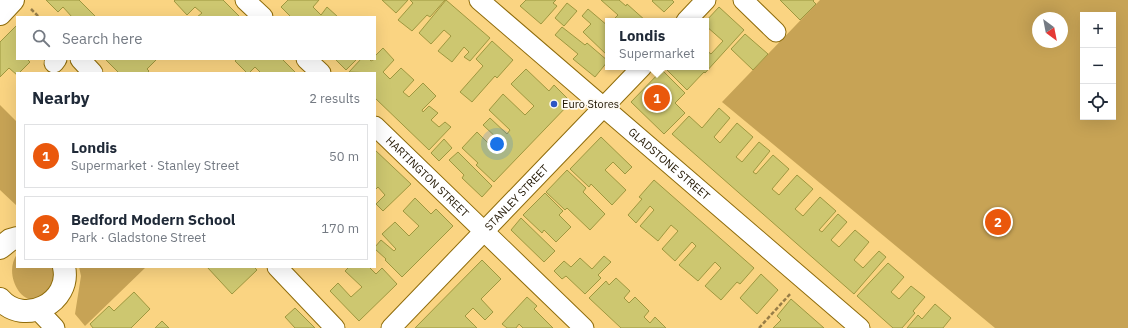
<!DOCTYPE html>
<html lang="en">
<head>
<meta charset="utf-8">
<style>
	body { margin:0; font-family:"IBM Plex Sans",sans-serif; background:#f2f2f3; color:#1f2937 }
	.controls { position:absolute; right:12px; top:12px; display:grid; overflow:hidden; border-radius:0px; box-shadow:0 4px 16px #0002 }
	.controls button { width:36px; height:36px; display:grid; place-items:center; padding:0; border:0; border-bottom:1px solid #e0e1e3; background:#fff; color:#1f2937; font:20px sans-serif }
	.compass { position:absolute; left:1032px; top:12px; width:36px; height:36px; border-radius:50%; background:#fff; box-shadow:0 4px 16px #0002; rotate:148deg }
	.you { position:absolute; left:497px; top:144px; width:14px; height:14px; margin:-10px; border:3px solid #fff; border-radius:50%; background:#1a73e8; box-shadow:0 0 0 6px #1a73e833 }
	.badge { display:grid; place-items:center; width:26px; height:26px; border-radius:50%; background:#ea580c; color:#fff; font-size:13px; font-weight:700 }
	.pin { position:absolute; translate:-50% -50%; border:2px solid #fff; box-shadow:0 1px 4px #0006 }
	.popup { position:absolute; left:605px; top:18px; width:104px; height:52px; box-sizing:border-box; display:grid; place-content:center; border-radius:0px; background:#fff; filter:drop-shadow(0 1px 3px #0005); font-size:13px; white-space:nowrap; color:#747a83 }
	.popup b { font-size:15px; color:#1f2937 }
	.popup::after { content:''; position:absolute; left:50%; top:100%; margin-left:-8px; border:8px solid transparent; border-top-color:#fff }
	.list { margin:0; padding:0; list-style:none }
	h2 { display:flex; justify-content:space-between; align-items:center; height:52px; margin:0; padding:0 16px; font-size:17px }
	h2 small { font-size:13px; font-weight:400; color:#747a83 }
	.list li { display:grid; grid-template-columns:26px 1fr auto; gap:12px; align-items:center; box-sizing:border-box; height:64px; margin:0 8px 8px; padding:0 8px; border:1px solid #e0e1e3; border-radius:0px }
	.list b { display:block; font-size:15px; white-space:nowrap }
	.list p { margin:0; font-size:13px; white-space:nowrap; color:#747a83 }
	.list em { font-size:13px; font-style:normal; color:#747a83 }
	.icon { flex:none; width:22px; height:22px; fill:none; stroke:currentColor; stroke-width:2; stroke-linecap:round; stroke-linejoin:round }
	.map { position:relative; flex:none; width:1128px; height:328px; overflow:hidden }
	.search { position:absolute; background:#fff; box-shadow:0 4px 16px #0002; left:16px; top:16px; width:360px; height:44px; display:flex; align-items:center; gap:10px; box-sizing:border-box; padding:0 14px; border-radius:0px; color:#747a83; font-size:15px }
	.panel { position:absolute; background:#fff; box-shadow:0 4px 16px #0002; left:16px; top:72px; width:360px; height:196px; border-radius:0px }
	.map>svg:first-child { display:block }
	.green { fill:#c7a355; fill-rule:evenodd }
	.building { fill:#cdc770; stroke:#9e973f }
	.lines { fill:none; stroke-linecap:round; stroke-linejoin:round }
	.minor-casing { stroke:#8f6c0b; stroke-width:21 }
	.tertiary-casing { stroke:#8f6c0b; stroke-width:24 }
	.path { stroke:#977d47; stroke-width:2.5; stroke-dasharray:4 2; stroke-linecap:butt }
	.minor { stroke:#fff; stroke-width:19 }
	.tertiary { stroke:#fff; stroke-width:22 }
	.poi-dot { fill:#2c55c4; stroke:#fdfaf2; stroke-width:1.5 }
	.labels { text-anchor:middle; stroke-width:3.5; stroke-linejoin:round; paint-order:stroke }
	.poi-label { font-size:11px; fill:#201500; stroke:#fdfaf2; text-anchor:start }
	.street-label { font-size:11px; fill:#201500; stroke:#fdfaf2 }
</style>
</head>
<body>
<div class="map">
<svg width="1128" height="328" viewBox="0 0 1128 328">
	<rect width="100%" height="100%" fill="#fad482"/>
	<path class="green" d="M820,0h308v328h-133l-273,-226zM1083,15h30v102h-30zM1038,18h24v24h-24z
		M0,105l17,17v84l-17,-16z
		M17,254v13h35c4,7 1,14 -2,20 -19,34 -50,-8 -33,-33z
		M79,267h67l-61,59 -10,-12 6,-38z"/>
	<path class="building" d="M46,0h33l17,17h-24l-9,-10 -5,5z
		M175,0h48l17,17h-43l5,-4 -7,-6 -8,8 -13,-14z
		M288,0h31l-6,7 8,8 6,-8 11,10h-47l-10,-10z
		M382,0h26l-12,13z
		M410,0h35l-15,17 -3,-2 -15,16 -14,-11 15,-17z
		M446,0l44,38 -20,23 -6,-4 5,-5 -5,-5 -12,15 -14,-11 13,-15 -7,-6 -13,14 -12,-11z
		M526,0h30l-3,3 4,3 -16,18 -21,-18z
		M601,0h18l7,6 1,-2 19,17h-34l6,-6z
		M653,0h19l2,2 -10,10 -12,-11z
		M780,0h34l-1,1 3,3 -16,16z
		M567,3l10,8 -13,15 -9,-8z
		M719,7l25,23 -39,43 -1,-1 -17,18 -21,-21 2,-2h38v-17l5,4 12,-13 -17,-15v-5z
		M588,9l20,17v30l-25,-24 8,-8 -9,-8z
		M17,25v34h10l3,3 -11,11h-2v2l-8,-7 -9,9v-35z
		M562,27l23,18 2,-2 21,18 -13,16 -22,-18 5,-5 -23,-19z
		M745,34l23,20 -15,16 -22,-21z
		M492,41l21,19 -16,18 -2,-2 -23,26 -12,-10 23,-26 -7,-7z
		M383,48l11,12 -11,12 7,7 11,-11 13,12 -11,12 6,5 14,-14 13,13 -14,14 1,2 6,-6 9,7 -7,7 8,7 6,-5 6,5 -22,23 -54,-52v-25l-26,-1 12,-13h8l2,2 4,-2v-3z
		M105,59h52l-10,10 2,2 -2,2h-28z
		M237,59h45l14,14h-35l-6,-6 -6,6h-2l-12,-12z
		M335,59h22l-11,11z
		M526,69l23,22 5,-6 17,17 -77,80 -18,-17 2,-2 -16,-15 15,-16 16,16 7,-7 -17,-16 7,-7 17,16 3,-4 -21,-20 14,-16 22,21 9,-9 -23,-22z
		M662,70l23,23 -10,10 10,10 -21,21 -33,-32z
		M719,108l11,10 -16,19 6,6 17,-20 16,14 -17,20 6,5 17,-20 11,9 -17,21 3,2 17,-19 16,14 -17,20 7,6 18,-20 16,14 -18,20 8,7 17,-19 16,14 -17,19 3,2 16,-18 9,8 -16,18 8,7 16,-17 14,12 -15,18 9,8 16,-17 7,6 -32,37 -182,-160 17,-18 13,12z
		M601,137l31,30 -7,7 -12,-12 -8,8 21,20 -14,15 -21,-21 -2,3 -19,-18z
		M444,139l8,9 -13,13 -8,-8z
		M375,150l36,34 -28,27 -7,-7 9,-9 -7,-8 -3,3z
		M458,152l34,34 -10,11 -20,-19 2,-3 -15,-15z
		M567,170l19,18 -3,4 22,22 -15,16 -23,-22 -2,2 -19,-18z
		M654,180l100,88 -14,16 -3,-2 -16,18 -16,-14 16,-18 -6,-6 -17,19 -19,-16 17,-19 -4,-4 -17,19 -13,-12 16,-18 -7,-6 -13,16 -18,-15 14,-16 -4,-4 -14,17 -8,-8 14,-16 -3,-2z
		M545,193l18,18 -4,4 12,12 -15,15 -12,-12 -2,3 -19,-18z
		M415,198l16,16 5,-5 17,17 -51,51 -17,-17 1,-1 -11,-10v-2l6,-7 13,11 2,-2 -14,-15 13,-12 14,14 10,-10 -16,-15z
		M521,218l34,33 -11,11 -33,-32z
		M604,256l7,6 -13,13 3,3 -16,16 -19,-18 -4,3 -8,-8 10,-10 7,6 9,-9 12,11z
		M482,260l19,19 -20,20 12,13 -8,8 -12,-12 -8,8 12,12h-62z
		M888,263l16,14 -13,15 8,7 12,-13 14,11 -12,14 2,2 -13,15h-9l-36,-32z
		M207,267h47l3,3 -25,24z
		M349,267h20l7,7 6,-6 15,16 -38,37 -29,-30 8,-8 13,14 11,-10 -17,-16z
		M761,274l17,16 -21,24 -17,-16z
		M616,278l14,13 -6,7 5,5 6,-6 14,14 -5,6 6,6 5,-6 11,11h-45l-32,-30 17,-17 3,4z
		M134,292l16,17 -19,19h-38l-3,-4 19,-18 5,5z
		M527,297l10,9 -3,3 19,19h-30l-4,-4 -3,4h-9l-5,-4z
		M791,299l33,29h-51l8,-8 -4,-4z
		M935,304l16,14 -8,10h-36l11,-13 4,4z
		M295,308l20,20h-20l-10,-11z
		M162,321l7,7h-14z"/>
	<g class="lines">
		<g class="minor-casing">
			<g id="minor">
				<path d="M245,0l18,17"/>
				<path id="s1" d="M479,0l381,328"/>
				<path d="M743,0l33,32"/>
				<path d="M686,21l20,-21"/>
				<path d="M80,59l13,14"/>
				<path d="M306,59l15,14"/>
				<path d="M54,63l3,-4"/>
				<path id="s2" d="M375,126l209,202"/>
				<path d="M277,267l58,61"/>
				<path d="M38,310l17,18"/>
				<path id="s3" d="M391,328l251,-261"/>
			</g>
		</g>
		<g class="tertiary-casing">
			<path id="tertiary" d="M0,14l13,-14
				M0,248l10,-8 7,-2
				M0,299c24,28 72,3 64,-32"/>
		</g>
		<path class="path" d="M31,9l8,8
			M759,328l32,-35"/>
		<use href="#minor" class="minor"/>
		<use href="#tertiary" class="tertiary"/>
	</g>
	<circle class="poi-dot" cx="554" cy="104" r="4"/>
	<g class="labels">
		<g class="poi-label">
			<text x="562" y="108">Euro Stores</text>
		</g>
		<g class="street-label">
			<text dy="4" stroke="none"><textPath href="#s1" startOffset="251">GLADSTONE STREET</textPath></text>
			<text dy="4" stroke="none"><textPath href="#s2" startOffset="73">HARTINGTON STREET</textPath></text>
			<text dy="4" stroke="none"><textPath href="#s3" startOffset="181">STANLEY STREET</textPath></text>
		</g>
	</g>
</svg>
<div class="controls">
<button>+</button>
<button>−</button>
<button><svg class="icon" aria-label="locate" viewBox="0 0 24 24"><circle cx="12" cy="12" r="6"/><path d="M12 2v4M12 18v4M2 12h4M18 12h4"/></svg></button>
</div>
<svg class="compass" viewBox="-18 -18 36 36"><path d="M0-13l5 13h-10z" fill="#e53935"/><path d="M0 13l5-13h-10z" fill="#747a83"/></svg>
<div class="you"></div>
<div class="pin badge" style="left:657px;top:98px">1</div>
<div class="popup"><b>Londis</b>Supermarket</div>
<div class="pin badge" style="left:998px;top:222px">2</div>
<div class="search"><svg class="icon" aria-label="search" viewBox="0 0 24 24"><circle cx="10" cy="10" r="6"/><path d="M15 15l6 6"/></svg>Search here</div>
<section class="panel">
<h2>Nearby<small>2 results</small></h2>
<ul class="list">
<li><span class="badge">1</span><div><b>Londis</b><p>Supermarket · Stanley Street</p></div><em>50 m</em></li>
<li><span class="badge">2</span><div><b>Bedford Modern School</b><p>Park · Gladstone Street</p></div><em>170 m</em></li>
</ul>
</section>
</div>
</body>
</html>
